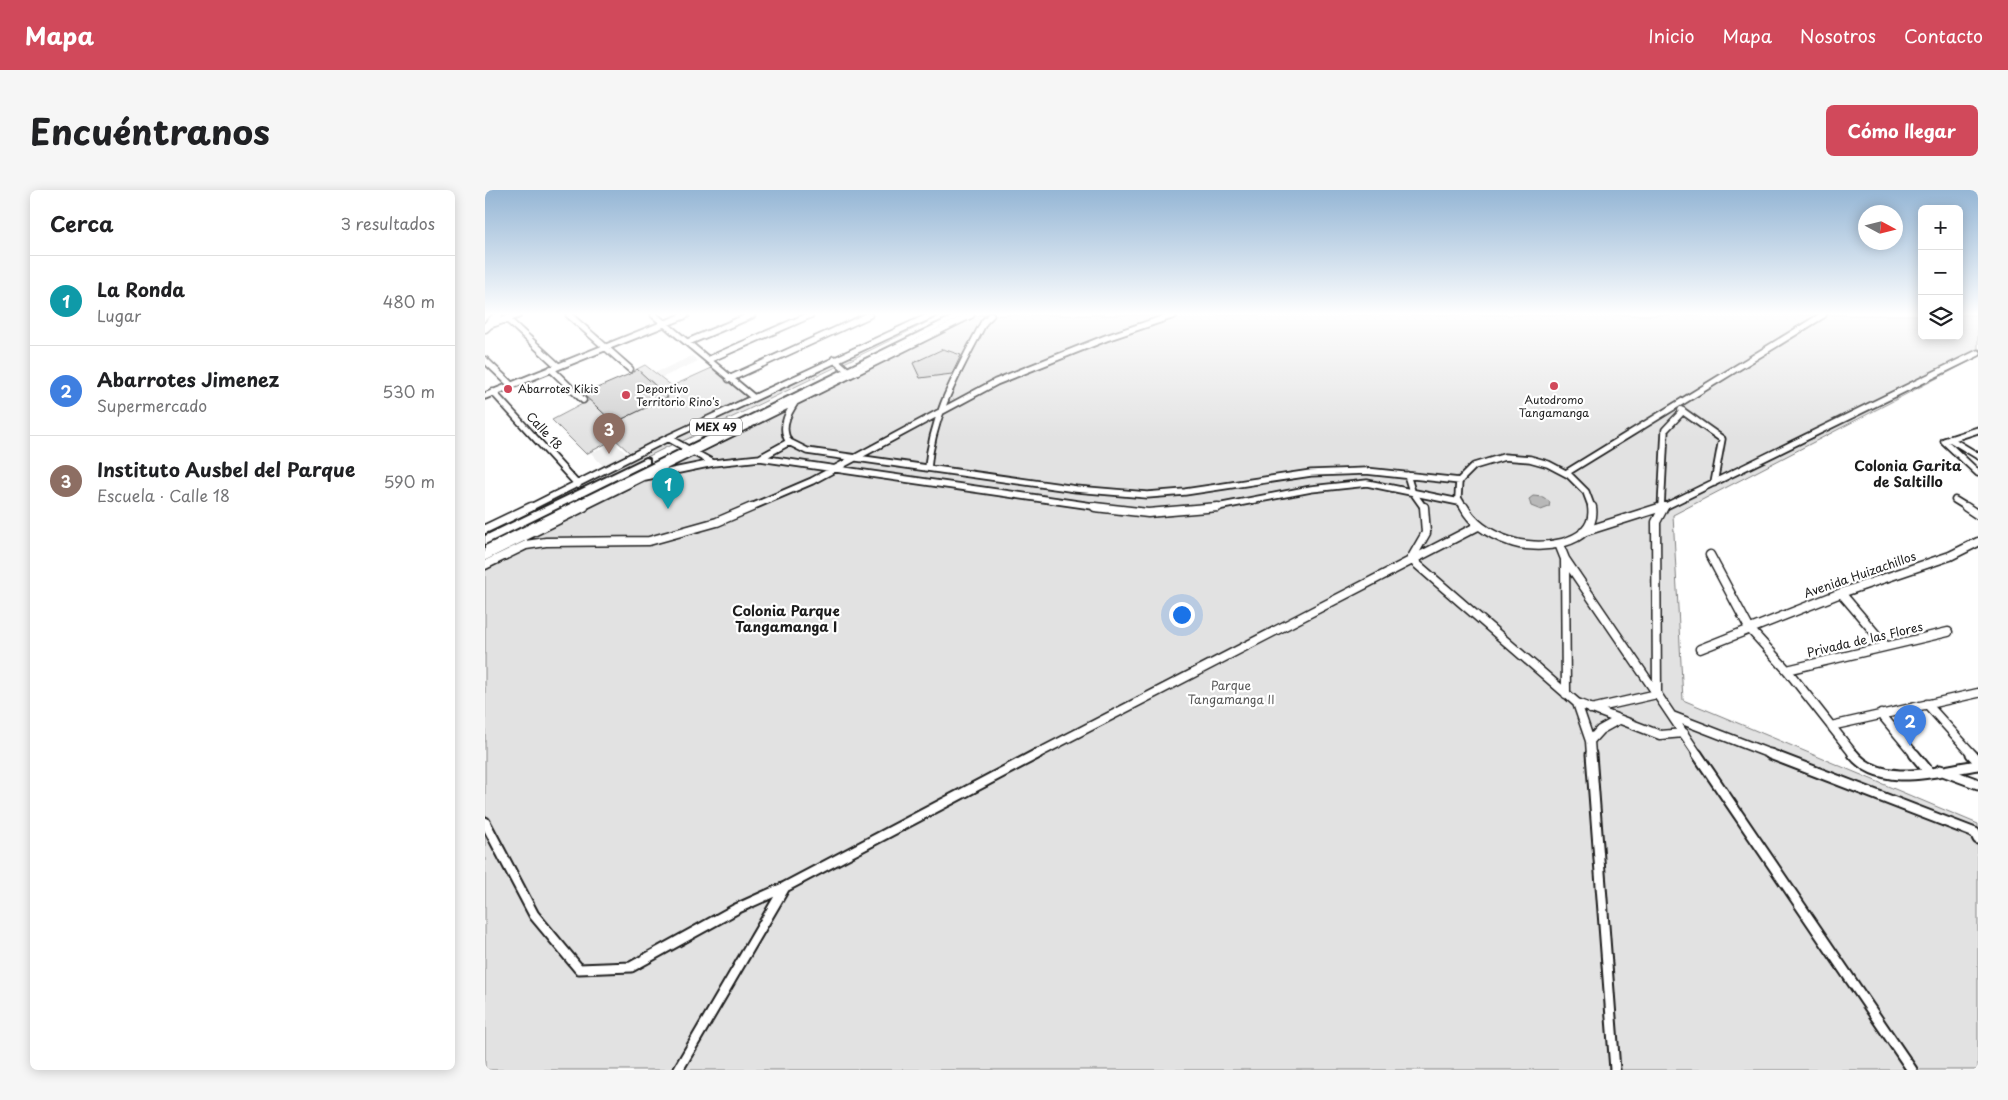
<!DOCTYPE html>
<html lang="es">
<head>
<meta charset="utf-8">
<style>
	body { margin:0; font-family:"Playpen Sans",sans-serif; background:#f6f6f6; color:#202124 }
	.controls { position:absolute; right:15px; top:15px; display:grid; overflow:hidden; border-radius:8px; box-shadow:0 2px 12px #0003 }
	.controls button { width:45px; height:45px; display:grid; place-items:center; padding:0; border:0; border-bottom:1px solid #e0e0e0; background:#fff; color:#202124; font:25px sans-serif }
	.compass { position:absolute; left:1373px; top:15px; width:45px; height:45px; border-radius:50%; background:#fff; box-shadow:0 2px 12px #0003; rotate:97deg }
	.you { position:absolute; left:696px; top:424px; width:18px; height:18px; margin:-12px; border:4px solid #fff; border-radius:50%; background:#1a73e8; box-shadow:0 0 0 8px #1a73e833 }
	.badge { display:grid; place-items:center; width:32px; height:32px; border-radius:50%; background:#d1495b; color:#fff; font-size:16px; font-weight:700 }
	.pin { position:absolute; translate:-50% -41px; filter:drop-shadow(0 1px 2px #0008) }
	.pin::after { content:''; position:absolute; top:26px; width:18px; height:15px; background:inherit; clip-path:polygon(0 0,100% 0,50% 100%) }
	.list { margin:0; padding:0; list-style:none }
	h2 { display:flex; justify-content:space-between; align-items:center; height:65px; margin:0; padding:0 20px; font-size:21px }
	h2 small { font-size:16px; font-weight:400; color:#757577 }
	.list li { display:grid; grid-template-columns:32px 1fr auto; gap:15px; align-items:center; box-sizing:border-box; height:90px; padding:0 20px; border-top:1px solid #e0e0e0 }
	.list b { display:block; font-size:19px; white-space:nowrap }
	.list p { margin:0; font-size:16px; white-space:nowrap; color:#757577 }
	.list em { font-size:16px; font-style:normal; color:#757577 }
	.icon { flex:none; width:28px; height:28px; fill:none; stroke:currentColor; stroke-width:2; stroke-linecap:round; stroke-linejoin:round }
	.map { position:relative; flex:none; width:1493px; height:880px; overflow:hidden; border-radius:8px }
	header { display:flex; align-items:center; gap:30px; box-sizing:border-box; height:70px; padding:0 25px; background:#d1495b; color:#fff }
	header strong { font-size:24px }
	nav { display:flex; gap:28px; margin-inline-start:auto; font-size:18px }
	.intro { display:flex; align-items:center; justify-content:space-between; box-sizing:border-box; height:120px; padding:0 30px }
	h1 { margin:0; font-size:35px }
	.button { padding:12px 22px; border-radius:8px; background:#d1495b; color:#fff; font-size:18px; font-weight:700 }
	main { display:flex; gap:30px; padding:0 30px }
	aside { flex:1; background:#fff; border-radius:8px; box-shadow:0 2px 12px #0003 }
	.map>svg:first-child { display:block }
	.built { fill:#f0f0f0 }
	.green { fill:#e2e2e2; stroke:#7f7f7f }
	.water { fill:#b8b8b8; stroke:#7a7a7a }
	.building { fill:#cecece; stroke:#1c1c1c }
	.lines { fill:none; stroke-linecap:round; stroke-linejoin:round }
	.street-far2-casing { stroke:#1c1c1c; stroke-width:9 }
	.street-far1-casing { stroke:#1c1c1c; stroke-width:11 }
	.street-casing { stroke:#1c1c1c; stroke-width:13 }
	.secondary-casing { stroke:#1c1c1c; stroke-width:11 }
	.primary-casing { stroke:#1c1c1c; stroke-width:4 }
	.street-far2 { stroke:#fff; stroke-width:5.5 }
	.street-far1 { stroke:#fff; stroke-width:8 }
	.street { stroke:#fff; stroke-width:9 }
	.secondary { stroke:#fff; stroke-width:8 }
	.primary { fill:#fff; fill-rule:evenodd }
	.poi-dot { fill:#d1495b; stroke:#fff; stroke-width:2 }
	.labels { text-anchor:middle; stroke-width:4.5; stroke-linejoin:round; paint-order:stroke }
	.far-poi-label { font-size:11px; fill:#1c1c1c; stroke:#fff; text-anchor:start }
	.shield { fill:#fff; stroke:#606060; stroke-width:1 }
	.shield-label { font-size:11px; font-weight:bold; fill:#1c1c1c }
	.street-label { font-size:12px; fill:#1c1c1c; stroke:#fff }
	.park-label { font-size:12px; fill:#575757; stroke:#fff }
	.neighbourhood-label { font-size:14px; font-weight:bold; fill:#1c1c1c; stroke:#fff }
</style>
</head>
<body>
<header>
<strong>Mapa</strong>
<nav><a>Inicio</a><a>Mapa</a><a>Nosotros</a><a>Contacto</a></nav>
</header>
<div class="intro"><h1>Encuéntranos</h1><a class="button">Cómo llegar</a></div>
<main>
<aside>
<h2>Cerca<small>3 resultados</small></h2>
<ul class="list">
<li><span class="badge" style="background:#0f9aa8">1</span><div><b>La Ronda</b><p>Lugar</p></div><em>480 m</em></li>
<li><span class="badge" style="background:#3f7fe0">2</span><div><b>Abarrotes Jimenez</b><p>Supermercado</p></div><em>530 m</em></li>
<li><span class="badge" style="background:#8d6e63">3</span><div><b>Instituto Ausbel del Parque</b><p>Escuela · Calle 18</p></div><em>590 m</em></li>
</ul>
</aside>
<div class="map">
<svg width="1493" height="880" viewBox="0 0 1493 880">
	<rect width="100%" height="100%" fill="#fff"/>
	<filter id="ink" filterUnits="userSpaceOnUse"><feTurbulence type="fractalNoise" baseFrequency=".02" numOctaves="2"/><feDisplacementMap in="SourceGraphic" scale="10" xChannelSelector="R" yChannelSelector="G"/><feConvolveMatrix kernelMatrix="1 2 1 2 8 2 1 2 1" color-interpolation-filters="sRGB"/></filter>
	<g filter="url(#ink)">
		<path class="built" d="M207,166l6,5 -37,17 -6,-5z
			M129,252l14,13 -24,12 -13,-14z"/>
		<path class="green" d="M446,125h11l-100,49 -5,-4z
			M494,125h943v21h37v-21h19v42l-305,158 10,185 295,124v246h-1493v-512z
			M350,170l3,6 -159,77 -7,-5z
			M160,175l27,21 42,-19 37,31 -120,56 -16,-15 -29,15 -34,-34 38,-20 24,23 54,-26 -31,-28z
			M181,251l5,4 -186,93v-9z"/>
		<path class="water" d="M1048,306l10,1 7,5 -1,5 -8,3 -10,-4 -2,-7z"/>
		<path class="building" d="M458,159l18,6 -9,19 -32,4 -7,-15z
			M152,179l31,28 -54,26 -31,-29 49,-21z"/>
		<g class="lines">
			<g class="street-far2-casing">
				<path id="street-far2" d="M84,125l61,54
					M169,125l100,83
					M22,129l51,47
					M2,136l31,-11
					M203,152l64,-27
					M225,169l100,-44
					M349,169l14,12
					M0,170l26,25
					M66,179l32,31
					M244,189l140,-64
					M8,202l85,93
					M316,204c-10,14 -23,31 -12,48l18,9 269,38 71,6 38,-3 126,-19 55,-2 94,10
					M0,206l201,-81
					M1196,220l41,29 -8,44
					M1493,240l-34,11 34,32
					M183,248l45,25
					M1465,249l28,17
					M275,268l29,-16
					M443,278c4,-54 32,-99 56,-146l7,-7
					M1081,283l257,-158
					M922,285l5,16 12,17
					M160,287l68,-14 47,-5 346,50
					M1470,310l13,8
					M44,318l139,-70 264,-123
					M96,318l390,-193
					M264,318l63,-27 184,-99 110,-44 68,-23
					M727,318l99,-19 56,-6 92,19
					M979,318l-6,-10 1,-17 15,-15 30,-9 26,2 18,5 21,11 17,17 6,16
					M1176,318l4,-78 18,-19
					M1177,318l316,-155"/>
			</g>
			<g class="street-far1-casing">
				<path id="street-far1" d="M610,317l53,6 70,-6
					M939,317l2,26 -15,26 166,144 83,32 24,-2
					M979,317c9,17 27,28 45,34 26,10 89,6 83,-34
					M1179,317l-8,15 1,172 41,61
					M1481,317l12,8
					M0,339l46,-22
					M1098,342l79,-25
					M1074,354l6,15 92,135 -66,15
					M1225,365l39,73 38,42 67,85
					M0,366l99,-49
					M1080,369l1,135
					M0,375l41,-20 20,-3 103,-1 68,-19 35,-15
					M1356,403l45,53
					M1215,459l141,-56 109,-37 28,-14
					M1302,480l161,-38
					M1092,513l13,38 1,14
					M1442,514l46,51
					M1396,524l34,41
					M1187,526l101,39
					M1346,536l147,-33
					M1105,551l10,-11 18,-10
					M550,565l443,-229"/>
			</g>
			<g class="street-casing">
				<path id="street" d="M1106,564l24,316
					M1212,564l215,316
					M1285,564l205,79 3,6
					M1368,564c29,36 87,16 125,11
					M1429,564l15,18
					M1486,564l7,7
					M1455,580l38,14
					M0,632l49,93 45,54 52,-2 105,-58 49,-22 252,-133
					M193,880l107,-183"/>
			</g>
			<g class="secondary-casing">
				<path id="secondary" d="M0,138l13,-13"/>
			</g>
			<g class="primary-casing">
				<path id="primary" d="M470,125h10l-480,239v-8z
					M161,268l3,1v4l-164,81v-8z"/>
			</g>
			<use href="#street-far2" class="street-far2"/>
			<use href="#street-far1" class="street-far1"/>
			<use href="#street" class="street"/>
			<use href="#secondary" class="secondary"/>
			<use href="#primary" class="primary"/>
		</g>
	</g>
	<linearGradient id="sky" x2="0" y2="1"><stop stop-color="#95b6d5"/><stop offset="0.5" stop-color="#fff"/><stop offset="1" stop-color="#fff" stop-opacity="0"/></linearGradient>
	<rect width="1493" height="248" fill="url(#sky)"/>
	<g class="poi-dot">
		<circle cx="1069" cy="196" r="5"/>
		<circle cx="23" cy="199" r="5"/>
		<circle cx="141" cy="205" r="5"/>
	</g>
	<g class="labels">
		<g class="far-poi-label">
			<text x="33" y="203">Abarrotes Kikis</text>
			<text x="151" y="203">Deportivo<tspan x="151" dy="13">Territorio Rino's</tspan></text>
			<text x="1069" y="214" text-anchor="middle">Autodromo<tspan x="1069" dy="13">Tangamanga</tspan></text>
		</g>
		<rect class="shield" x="205" y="228.5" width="52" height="17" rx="4"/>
		<g class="shield-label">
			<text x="231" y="241">MEX 49</text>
		</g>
		<g class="street-label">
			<text transform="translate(59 241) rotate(47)" y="4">Calle 18</text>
			<text transform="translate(1375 385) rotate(-19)" y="4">Avenida Huizachillos</text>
			<text transform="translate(1380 450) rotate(-13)" y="4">Privada de las Flores</text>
		</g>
		<g class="park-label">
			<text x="746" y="500">Parque<tspan x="746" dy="14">Tangamanga II</tspan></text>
		</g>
		<g class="neighbourhood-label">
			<text x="1423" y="281">Colonia Garita<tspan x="1423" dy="16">de Saltillo</tspan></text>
			<text x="301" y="426">Colonia Parque<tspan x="301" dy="16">Tangamanga I</tspan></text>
		</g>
	</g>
</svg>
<div class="controls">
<button>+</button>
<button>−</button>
<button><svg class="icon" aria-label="layers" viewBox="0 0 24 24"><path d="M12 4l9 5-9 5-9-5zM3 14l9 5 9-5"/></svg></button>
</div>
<svg class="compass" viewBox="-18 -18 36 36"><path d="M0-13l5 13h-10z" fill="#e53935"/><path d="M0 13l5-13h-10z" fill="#757577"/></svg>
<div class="you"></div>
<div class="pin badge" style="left:183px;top:319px;background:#0f9aa8">1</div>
<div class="pin badge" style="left:1425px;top:556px;background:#3f7fe0">2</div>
<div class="pin badge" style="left:124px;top:264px;background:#8d6e63">3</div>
</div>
</main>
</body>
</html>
